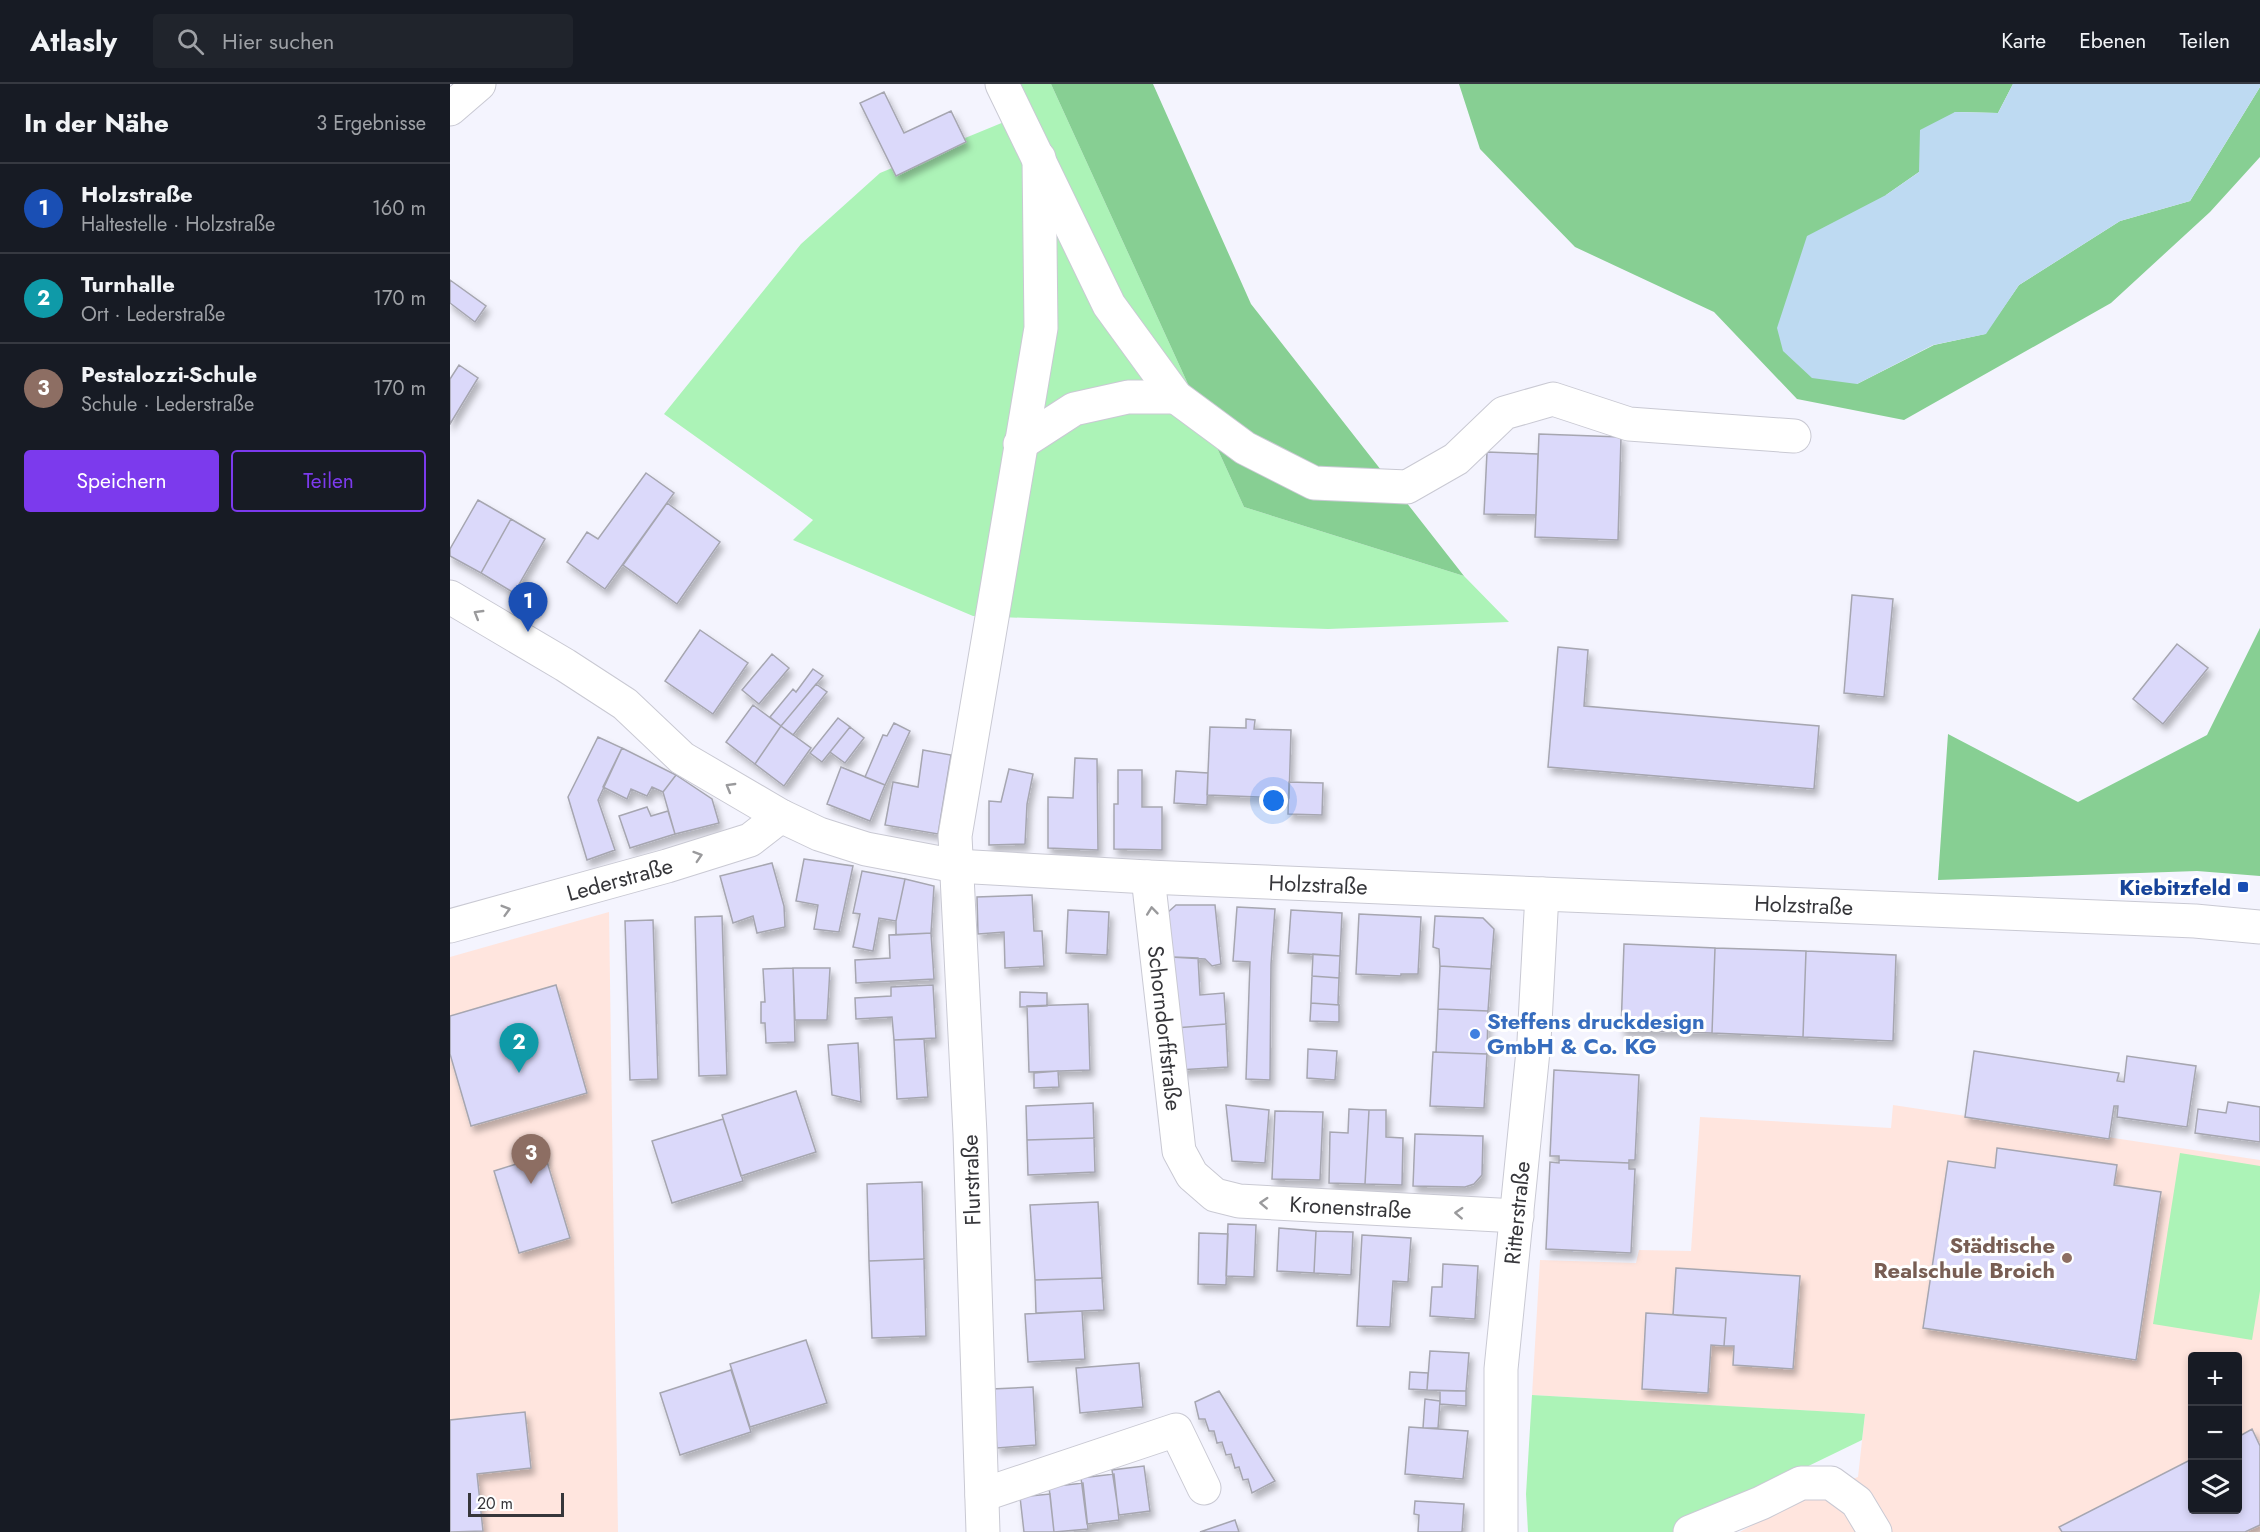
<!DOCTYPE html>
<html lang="de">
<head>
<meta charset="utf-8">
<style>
	body { margin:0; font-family:Jost,sans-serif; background:#20242c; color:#f1f3f6 }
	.controls { position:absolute; right:18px; bottom:18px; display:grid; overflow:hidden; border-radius:6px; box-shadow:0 3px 9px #0003 }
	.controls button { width:54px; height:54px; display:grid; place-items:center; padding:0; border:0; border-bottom:2px solid #363941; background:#171b24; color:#f1f3f6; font:30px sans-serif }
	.scale { position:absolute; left:18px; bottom:15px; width:96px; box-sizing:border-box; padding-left:6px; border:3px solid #36363a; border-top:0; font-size:16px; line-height:21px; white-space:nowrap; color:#36363a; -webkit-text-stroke:4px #fff; paint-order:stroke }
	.you { position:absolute; left:824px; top:717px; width:21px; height:21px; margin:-15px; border:4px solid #fff; border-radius:50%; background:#1a73e8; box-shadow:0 0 0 9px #1a73e833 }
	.badge { display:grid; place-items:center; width:39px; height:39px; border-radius:50%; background:#7c3aed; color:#fff; font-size:20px; font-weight:700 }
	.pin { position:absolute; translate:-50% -50px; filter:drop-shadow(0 2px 3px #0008) }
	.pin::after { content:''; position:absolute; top:32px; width:21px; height:18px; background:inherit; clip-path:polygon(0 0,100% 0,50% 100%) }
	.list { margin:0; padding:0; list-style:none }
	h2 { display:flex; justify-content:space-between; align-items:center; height:78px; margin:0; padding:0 24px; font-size:26px }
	h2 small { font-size:20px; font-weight:400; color:#9ea1a6 }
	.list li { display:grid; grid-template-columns:39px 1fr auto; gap:18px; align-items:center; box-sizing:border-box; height:90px; padding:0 24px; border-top:2px solid #363941 }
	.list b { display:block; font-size:22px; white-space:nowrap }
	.list p { margin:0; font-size:20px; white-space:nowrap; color:#9ea1a6 }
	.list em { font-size:20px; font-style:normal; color:#9ea1a6 }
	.actions { display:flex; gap:12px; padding:18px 24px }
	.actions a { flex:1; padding:14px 0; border:2px solid #7c3aed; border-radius:6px; text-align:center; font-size:21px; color:#7c3aed }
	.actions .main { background:#7c3aed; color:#fff }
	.icon { flex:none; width:33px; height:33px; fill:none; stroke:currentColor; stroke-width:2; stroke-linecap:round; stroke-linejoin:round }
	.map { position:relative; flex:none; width:1810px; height:1448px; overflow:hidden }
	header { display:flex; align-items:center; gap:36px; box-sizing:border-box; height:84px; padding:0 30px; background:#171b24; border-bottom:2px solid #363941 }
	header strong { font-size:28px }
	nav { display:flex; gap:33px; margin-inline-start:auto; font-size:21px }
	.search { width:420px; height:54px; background:#20242c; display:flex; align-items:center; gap:15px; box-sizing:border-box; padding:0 21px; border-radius:6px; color:#9ea1a6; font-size:22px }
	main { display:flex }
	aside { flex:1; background:#171b24 }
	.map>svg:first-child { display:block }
	.education { fill:#ffe5de; fill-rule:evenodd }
	.green { fill:#acf3b7 }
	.forest { fill:#87cf93 }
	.water { fill:#bedaf2 }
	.building { fill:#dbd9fa; stroke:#a6a6b0; stroke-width:1.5; filter:url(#shadow) }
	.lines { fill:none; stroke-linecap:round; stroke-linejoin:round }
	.minor-casing { stroke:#c9c9d3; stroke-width:35 }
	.minor { stroke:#fff; stroke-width:33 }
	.oneway { stroke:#9a9a9c }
	.transit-dot { fill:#1a4fb4; stroke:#fff; stroke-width:2 }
	.shop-dot { fill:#3f7fe0; stroke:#fff; stroke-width:2 }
	.education-dot { fill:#8d6e63; stroke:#fff; stroke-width:2 }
	.labels { text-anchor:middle; stroke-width:6; stroke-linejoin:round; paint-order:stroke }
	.street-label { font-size:22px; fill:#36363a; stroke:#fff }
	.transit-label { font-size:22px; font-weight:bold; fill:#164399; stroke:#fff; text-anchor:end }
	.shop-label { font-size:22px; font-weight:bold; fill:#366cbe; stroke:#fff; text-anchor:start }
	.education-label { font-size:22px; font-weight:bold; fill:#785e54; stroke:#fff; text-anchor:end }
</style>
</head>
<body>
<header>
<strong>Atlasly</strong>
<div class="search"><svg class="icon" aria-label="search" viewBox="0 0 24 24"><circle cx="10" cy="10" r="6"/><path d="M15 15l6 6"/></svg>Hier suchen</div>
<nav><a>Karte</a><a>Ebenen</a><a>Teilen</a></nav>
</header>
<main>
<aside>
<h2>In der Nähe<small>3 Ergebnisse</small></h2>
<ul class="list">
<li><span class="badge" style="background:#1a4fb4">1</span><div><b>Holzstraße</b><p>Haltestelle · Holzstraße</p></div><em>160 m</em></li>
<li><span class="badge" style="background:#0f9aa8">2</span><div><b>Turnhalle</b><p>Ort · Lederstraße</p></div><em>170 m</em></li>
<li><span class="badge" style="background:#8d6e63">3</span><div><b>Pestalozzi-Schule</b><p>Schule · Lederstraße</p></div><em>170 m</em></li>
</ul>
<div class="actions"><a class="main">Speichern</a><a>Teilen</a></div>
</aside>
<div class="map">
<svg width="1810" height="1448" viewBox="0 0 1810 1448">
	<defs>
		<filter id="shadow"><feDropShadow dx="3.5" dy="6" stdDeviation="3" flood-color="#0004"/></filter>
	</defs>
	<rect width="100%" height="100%" fill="#f4f4fe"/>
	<path class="education" d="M159,828l9,620h-141l6,-1 -6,-57 54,-6 -7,-56 -74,8v-463z
		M1443,1021l367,55v372h-520l65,-36 53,-19 7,-63 -333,-19 8,-135 96,3 3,-13 52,1 9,-134 191,11zM1742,1272h46v154h-46z"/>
	<path class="green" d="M571,0h30l193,423 220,69 45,46 -181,7 -355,-13 -180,-76 20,-20 -149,-106 137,-170 79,-71 153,-63z
		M1730,1069l80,13v125l-8,49 -99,-16z
		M1082,1311l320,18 13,1 -3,26 -107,52 -27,40h-200l-2,-38z"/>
	<path class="forest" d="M601,0h102l98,220 213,272 -220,-69z
		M1009,0h554l-15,29 -43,-1 -36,60 -33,23 -29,189 77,-39 51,-11 34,-49 101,-64 70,-20 70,-114v70l-50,55 -99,91 -207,117 -107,-21 -83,-87 -139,-65 -95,-98z
		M1810,544v248l-63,-5 -259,9 10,-146 130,68 129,-67z"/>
	<path class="water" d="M1563,0h247v3l-70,114 -70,20 -101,64 -33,49 -53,11 -76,39 -45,-6 -29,-27 -6,-23 30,-92 79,-41 33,-23 1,-42 35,-18 43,1z"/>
	<path class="building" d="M434,8l20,41 47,-22 15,31 -70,34 -36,-73z
		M0,196l36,26 -11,16 -25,-19z
		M9,281l19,13 -28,46v-45z
		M1089,350l82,3 -3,103 -83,-3z
		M1037,368l51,2 -2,61 -52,-1z
		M196,389l28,20 -69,96 -38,-27 20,-30 11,7z
		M28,416l33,19 -30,54 -31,-17v-7z
		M217,419l53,39 -43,62 -54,-39z
		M61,435l34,20 -31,54 -33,-20z
		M1402,511l41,4 -9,98 -40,-4z
		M250,546l48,33 -35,51 -48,-33z
		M1727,560l31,24 -45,56 -30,-25z
		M1108,563l30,3 -4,56 235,20 -5,63 -266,-22z
		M322,570l17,14 -30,36 -17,-14z
		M363,585l10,7 -42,50 -11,-9 23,-28 3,3z
		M366,600l11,8 -34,43 -12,-9z
		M303,621l28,21 -26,38 -29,-22z
		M388,634l12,9 -28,35 -12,-9z
		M796,635l9,1 -1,9 37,1 -2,68 -82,-3 3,-68 36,1z
		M444,639l16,8 -25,54 -20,-8 18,-42 4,1z
		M331,642l30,22 -27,38 -29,-22z
		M400,643l14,11 -19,25 -15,-11z
		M148,653l24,11 -24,52 17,50 -28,10 -19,-63z
		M172,664l54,27 -13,17 -11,-5 -5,9 -16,-7 -4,10 -24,-12z
		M473,666l28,5 -13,79 -53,-9 8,-43 25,5z
		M625,674l22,1 1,91 -50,-2v-51l25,1z
		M391,683l44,18 -15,36 -43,-17z
		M559,685l24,5 -6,30 -2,40 -36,1v-44l12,1z
		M668,686h24v37h20v43l-48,-1v-45h4z
		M726,687l32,2 -1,32 -33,-2z
		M226,691l36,24 7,24 -44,11 -12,-42z
		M839,698l34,1 -1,32 -34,-1z
		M197,723l4,9 17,-5 7,23 -45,14 -11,-32z
		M354,775l49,7 -14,66 -25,-3 4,-24 -22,-4z
		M322,779l12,43 1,21 -28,6 -4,-17 -20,7 -13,-47z
		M412,787l43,8 -9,42 -17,-3 -6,33 -20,-4 7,-33 -7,-1z
		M455,795l29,7 -3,47 -35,2v-14z
		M582,811l2,36h8l2,35 -39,2 -1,-36 -26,2 -1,-37z
		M726,821h39l6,59 -9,2 -7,-7 -34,-2 -4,-44z
		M787,823l38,2 -4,55 -1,116 -24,-1 4,-117 -17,-1z
		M618,826l41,2 -2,43 -41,-2z
		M841,826l51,3 -2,43 -52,-3z
		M909,830l62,3 -3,57h-17v2l-45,-2z
		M272,832l5,159 -28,1 -4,-159z
		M985,832l48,2 11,11 -3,40 -51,-3 -1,-17 -6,-2z
		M203,836l5,159 -28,1 -5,-159z
		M481,849l3,46 -78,4 -1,-23 35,-2 -1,-23z
		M1174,860l91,4 -3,85 -91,-3z
		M1265,864l91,3 -3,86 -91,-4z
		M1356,867l90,4 -3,86 -90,-4z
		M863,870l27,2 -1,22 -27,-2z
		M723,873l25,1 2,37 24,-2 2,31 -51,4z
		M990,882l51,3 -3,42 -50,-2z
		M343,884l2,74 -29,1 -1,-20h-4v-21h4l-2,-33z
		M343,884h37l-3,52h-32z
		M862,892l27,2 -1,25 1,2 -28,-2z
		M106,901l31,108 -116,33 -21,-72v-38z
		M483,901l3,53 -42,2 -2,-23 -36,2 -1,-21 36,-2v-9z
		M570,908l27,1v13l-27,1z
		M861,919l28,2v17l-29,-1z
		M638,920l2,66 -61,2 -2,-66z
		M988,925l50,2 -1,43 -51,-2z
		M776,940l2,43 -50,3 -3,-42z
		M474,955l4,58 -31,2 -3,-59z
		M408,959l3,59 -29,-7 -4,-50z
		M858,965l29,2 -2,29 -28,-2z
		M1524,967l145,22 -2,8 7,1 3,-26 69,10 -9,61 -70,-10 1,-11h-4l-5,33 -144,-22z
		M983,968l54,2 -3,54 -54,-2z
		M1104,986l85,5 -4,85h-6v3l-70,-3v-4h-9z
		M608,987l1,16 -25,1v-15z
		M346,1007l20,61 -75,24 -19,-61z
		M1778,1018l32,5v35l-65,-9 3,-24 28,4z
		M643,1019l1,35 -67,2 -1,-34z
		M776,1021l43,5 -4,53 -33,-2z
		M899,1025l20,1 -4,74 -36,-1 1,-51 18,1z
		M919,1026h17v27l17,1 -1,47 -37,-1z
		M825,1027l48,1 -3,68 -48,-1z
		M273,1035l20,62 -71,22 -20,-62z
		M965,1050l68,2 -1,39 -8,9 -9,3 -52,-1z
		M644,1054l1,34 -67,3 -1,-35z
		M1547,1064l120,17 -3,20 47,7 -25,168 -213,-32 25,-167 47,7z
		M95,1071l25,83 -51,15 -25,-82z
		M1109,1076l70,3v6h6l-4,84 -85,-4 4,-87 9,1z
		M472,1098l2,77 -55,2 -2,-77z
		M648,1118l4,76 -67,2 -5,-75z
		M778,1140l28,1 -2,52 -28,-1z
		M829,1144l37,3 -2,42 -37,-2z
		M866,1147l37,1 -2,43 -37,-2z
		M749,1149l29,1 -2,51 -28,-1z
		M912,1151l49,3 -3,44 -15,-1 -3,46 -33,-1z
		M474,1175l2,77 -54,2 -3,-77z
		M993,1180l35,2 -3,53 -45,-3 2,-29h10z
		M1226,1184l124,8 -7,93 -60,-4 1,-19h-10l2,-28 -53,-3z
		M652,1194l2,32 -68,3 -1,-33z
		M632,1227l3,48 -57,3 -3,-48z
		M1196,1229l80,5 -2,28 -13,-1 -3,48 -66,-4z
		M356,1256l21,63 -77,24 -20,-63z
		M980,1267l39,2 -3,38 -39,-1z
		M689,1279l4,44 -63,6 -4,-45z
		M281,1286l20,62 -71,23 -20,-62z
		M960,1288l18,1 -1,17 -18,-1z
		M583,1303l3,58 -39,3 -5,-59z
		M769,1307l56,90 -23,12 -4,-14 -5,1 -4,-13 -4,1 -4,-14 -5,1 -4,-13 -5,1 -3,-12h-5l-4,-12h-6l-4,-17z
		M990,1307h26v15l-26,-2z
		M975,1315l15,2 -2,27h-15z
		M75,1328l6,56 -54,6 6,57 -33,1v-112z
		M959,1343l59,4 -5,48 -58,-5z
		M1802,1345l8,17v79l-15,7h-183l-3,-5 133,-68v51h46v-73z
		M694,1382l6,45 -31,4 -7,-45z
		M664,1390l5,46 -32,4 -6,-46z
		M633,1399l5,46 -34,3 -5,-45z
		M600,1410l4,38h-30l-4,-35z
		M965,1417l49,3 -2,28h-44l1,-17 -5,-1z
		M785,1436l4,12h-39z"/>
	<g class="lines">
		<g class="minor-casing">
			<g id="minor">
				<path d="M552,0l107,221 67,92 69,51 69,35 93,4 49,-28 48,-46 49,-14 76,25 165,12"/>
				<path d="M0,25l29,-25"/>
				<path d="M570,360l54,-35 54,-12h48"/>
				<path id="s1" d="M0,513l115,68 60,39 57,54 99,58 38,18 47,15 90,17 192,11 394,17 653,27 65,6"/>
				<path id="s2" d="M698,793l31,274 13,24 23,20 24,6 278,15"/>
				<path id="s3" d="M0,842l217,-60 83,-26 31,-24"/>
				<path d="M532,1411l194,-65 28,58"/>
				<path d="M533,1448l-13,-398 -15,-298 86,-508 -2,-170"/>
				<path id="s4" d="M1051,1448v-163l33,-328 8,-147"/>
				<path d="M1240,1448l71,-29 40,-20h30l26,19 18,30"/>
			</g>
		</g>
		<use href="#minor" class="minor"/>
	</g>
	<defs><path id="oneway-chevron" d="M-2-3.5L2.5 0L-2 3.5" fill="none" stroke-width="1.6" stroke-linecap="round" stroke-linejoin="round" transform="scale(1.5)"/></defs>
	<g class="oneway">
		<use href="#oneway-chevron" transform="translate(28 530) rotate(-149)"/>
		<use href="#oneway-chevron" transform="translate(280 703) rotate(-150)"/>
		<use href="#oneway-chevron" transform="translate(248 772) rotate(-18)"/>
		<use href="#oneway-chevron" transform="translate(56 826) rotate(-16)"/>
		<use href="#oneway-chevron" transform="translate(702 827) rotate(-96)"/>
		<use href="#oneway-chevron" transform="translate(814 1119) rotate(-177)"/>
		<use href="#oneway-chevron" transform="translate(1009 1129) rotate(-177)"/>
	</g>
	<rect class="transit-dot" x="1787" y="797" width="12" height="12" rx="3"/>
	<circle class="shop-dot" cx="1025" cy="950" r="6"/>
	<circle class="education-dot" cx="1617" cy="1174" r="6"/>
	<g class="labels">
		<g class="street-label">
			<text dy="8" stroke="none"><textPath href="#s3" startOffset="176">Lederstraße</textPath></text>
			<text dy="8" stroke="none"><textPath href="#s1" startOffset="944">Holzstraße</textPath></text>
			<text dy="8" stroke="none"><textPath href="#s1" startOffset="1430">Holzstraße</textPath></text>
			<text dy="8" stroke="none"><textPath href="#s2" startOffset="152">Schorndorffstraße</textPath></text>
			<text transform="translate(521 1096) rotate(-92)" y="8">Flurstraße</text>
			<text dy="8" stroke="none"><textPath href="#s2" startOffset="470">Kronenstraße</textPath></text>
			<text dy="8" stroke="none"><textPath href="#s4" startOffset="320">Ritterstraße</textPath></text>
		</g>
		<g class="transit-label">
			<text x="1781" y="811">Kiebitzfeld</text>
		</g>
		<g class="shop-label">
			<text x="1037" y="945">Steffens druckdesign<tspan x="1037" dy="25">GmbH &amp; Co. KG</tspan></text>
		</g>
		<g class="education-label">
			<text x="1605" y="1169">Städtische<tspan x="1605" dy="25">Realschule Broich</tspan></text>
		</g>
	</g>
</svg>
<div class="controls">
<button>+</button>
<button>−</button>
<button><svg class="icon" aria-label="layers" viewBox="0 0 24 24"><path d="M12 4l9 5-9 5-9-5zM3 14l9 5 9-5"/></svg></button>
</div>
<div class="scale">20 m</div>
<div class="you"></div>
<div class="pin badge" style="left:78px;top:548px;background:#1a4fb4">1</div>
<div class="pin badge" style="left:69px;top:989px;background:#0f9aa8">2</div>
<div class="pin badge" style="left:81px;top:1100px;background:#8d6e63">3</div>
</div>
</main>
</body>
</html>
